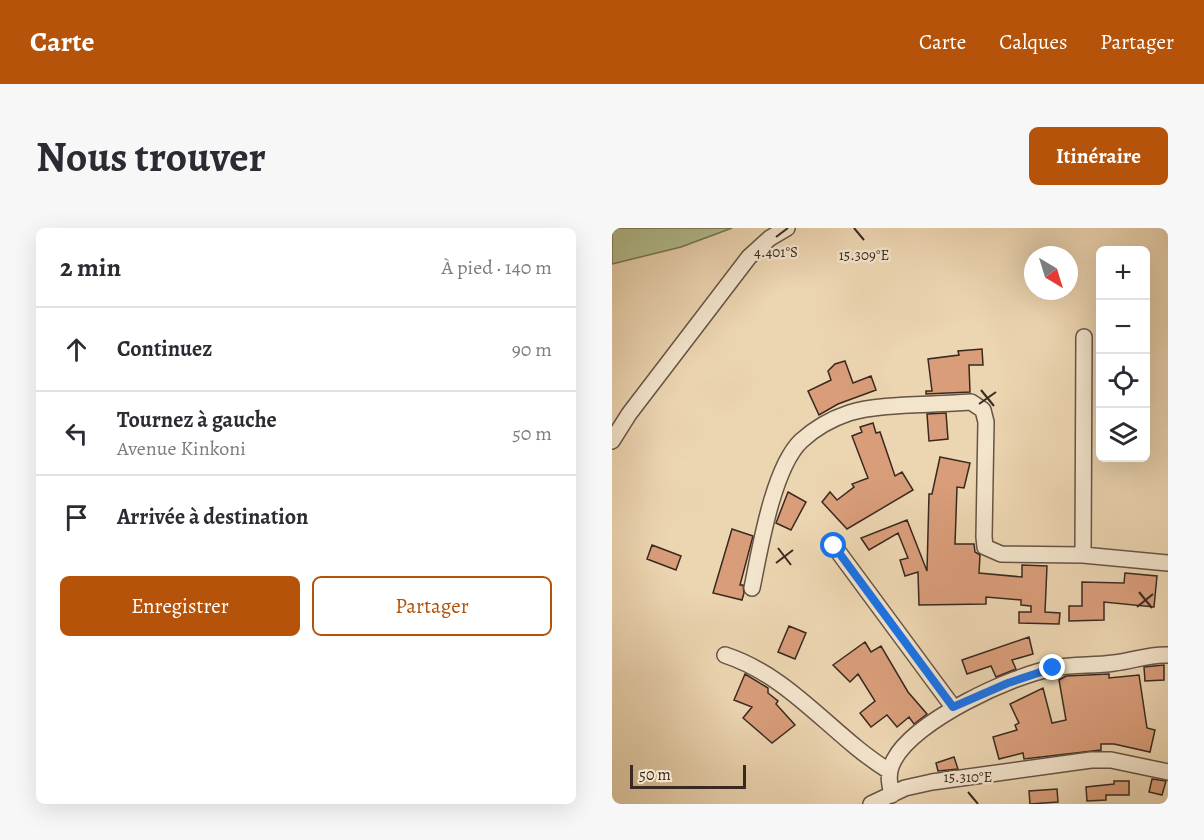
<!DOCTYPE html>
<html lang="fr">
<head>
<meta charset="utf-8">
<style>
	body { margin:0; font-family:Alegreya,serif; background:#f7f7f7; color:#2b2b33 }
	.controls { position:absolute; right:18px; top:18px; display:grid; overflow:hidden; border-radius:9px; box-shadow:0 6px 24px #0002 }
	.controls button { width:54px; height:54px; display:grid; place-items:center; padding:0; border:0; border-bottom:2px solid #e1e1e2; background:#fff; color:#2b2b33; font:30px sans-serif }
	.compass { position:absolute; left:412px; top:18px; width:54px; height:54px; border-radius:50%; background:#fff; box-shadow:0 6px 24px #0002; rotate:142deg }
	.scale { position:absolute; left:18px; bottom:15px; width:116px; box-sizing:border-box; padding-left:6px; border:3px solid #392920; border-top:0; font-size:16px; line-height:21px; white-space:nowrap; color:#392920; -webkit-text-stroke:4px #f3e4cc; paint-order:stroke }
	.stop { position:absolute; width:18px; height:18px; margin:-14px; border:4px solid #1a73e8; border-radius:50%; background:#fff }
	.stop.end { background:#1a73e8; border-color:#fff; box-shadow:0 2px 6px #0008 }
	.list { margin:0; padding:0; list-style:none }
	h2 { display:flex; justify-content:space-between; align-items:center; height:78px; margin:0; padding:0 24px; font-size:26px }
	h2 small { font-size:20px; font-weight:400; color:#7c7c81 }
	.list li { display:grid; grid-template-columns:39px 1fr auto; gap:18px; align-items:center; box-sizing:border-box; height:84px; padding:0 24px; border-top:2px solid #e1e1e2 }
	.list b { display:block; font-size:22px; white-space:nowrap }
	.list p { margin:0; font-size:20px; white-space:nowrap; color:#7c7c81 }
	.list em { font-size:20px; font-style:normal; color:#7c7c81 }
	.actions { display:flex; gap:12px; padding:18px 24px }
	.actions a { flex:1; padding:14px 0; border:2px solid #b45309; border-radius:9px; text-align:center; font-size:21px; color:#b45309 }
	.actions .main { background:#b45309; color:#fff }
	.icon { flex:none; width:33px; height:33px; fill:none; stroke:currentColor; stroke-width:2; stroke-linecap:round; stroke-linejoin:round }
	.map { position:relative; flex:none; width:556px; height:576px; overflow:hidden; border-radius:9px }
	header { display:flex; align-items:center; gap:36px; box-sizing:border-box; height:84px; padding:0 30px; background:#b45309; color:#fff }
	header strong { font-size:28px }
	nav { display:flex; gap:33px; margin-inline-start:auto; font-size:21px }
	.intro { display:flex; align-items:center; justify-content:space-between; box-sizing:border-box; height:144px; padding:0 36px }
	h1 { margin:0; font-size:42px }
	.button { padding:15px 27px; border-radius:9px; background:#b45309; color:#fff; font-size:21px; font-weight:700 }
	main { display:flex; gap:36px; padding:0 36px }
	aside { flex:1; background:#fff; border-radius:9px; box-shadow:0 6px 24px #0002 }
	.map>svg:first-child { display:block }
	.green { fill:#b3be8f; stroke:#767458; stroke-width:1.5 }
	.building { fill:#d99d7a; stroke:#392920; stroke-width:1.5 }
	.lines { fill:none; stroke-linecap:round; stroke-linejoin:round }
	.minor-casing { stroke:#665444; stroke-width:18 }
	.minor { stroke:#f3e4cc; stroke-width:15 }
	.route { stroke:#1a73e8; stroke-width:8 }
	.ticks { fill:none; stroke:#392920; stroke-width:2 }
	.ticks-label { font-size:15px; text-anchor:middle; fill:#392920; stroke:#f3e4cc; stroke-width:5; stroke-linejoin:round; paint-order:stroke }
</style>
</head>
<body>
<header>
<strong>Carte</strong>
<nav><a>Carte</a><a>Calques</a><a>Partager</a></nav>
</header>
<div class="intro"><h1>Nous trouver</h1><a class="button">Itinéraire</a></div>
<main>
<aside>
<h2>2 min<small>À pied · 140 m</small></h2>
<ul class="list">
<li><svg class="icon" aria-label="ahead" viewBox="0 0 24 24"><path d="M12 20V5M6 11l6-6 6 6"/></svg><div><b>Continuez</b></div><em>90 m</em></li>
<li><svg class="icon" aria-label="left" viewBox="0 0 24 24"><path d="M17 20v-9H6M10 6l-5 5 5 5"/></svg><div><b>Tournez à gauche</b><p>Avenue Kinkoni</p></div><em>50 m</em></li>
<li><svg class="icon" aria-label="arrive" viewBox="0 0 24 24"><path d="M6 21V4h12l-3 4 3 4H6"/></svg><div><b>Arrivée à destination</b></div></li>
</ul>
<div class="actions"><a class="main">Enregistrer</a><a>Partager</a></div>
</aside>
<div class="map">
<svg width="556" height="576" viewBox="0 0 556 576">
	<rect width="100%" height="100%" fill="#ecd5b1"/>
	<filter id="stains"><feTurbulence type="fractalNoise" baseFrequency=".00333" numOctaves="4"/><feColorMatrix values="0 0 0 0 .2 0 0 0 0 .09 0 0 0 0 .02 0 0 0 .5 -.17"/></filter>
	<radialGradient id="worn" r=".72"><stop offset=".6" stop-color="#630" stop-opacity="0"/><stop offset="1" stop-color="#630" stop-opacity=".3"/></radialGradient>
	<path class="green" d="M0,0h120l-51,19 -69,17z"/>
	<path class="building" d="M370,121l1,16h-14l1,27 -44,2v-3h6l-4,-32 31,-4 -1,-4z
		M233,133l8,22 18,-7 5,14 -38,14 -19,11 -11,-24 23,-11 -3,-9 7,-7z
		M334,185l2,26 -19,2 -2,-27z
		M261,195l3,10 4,-1 15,44 7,-4 11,18 -66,39 -25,-27 8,-10 7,8 17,-13 -2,-3 16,-6 -16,-42 10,-4 -2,-5z
		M328,229l30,6 -6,25 -7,-1 -2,57h19l1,8 5,3 -1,18 43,4v-12l25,1 -2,46 15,1 -1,11 -40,-1v-11h12v-6l-10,-1v-5l-35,-3v7l-67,1 -1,-33 -13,4 -5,-16 8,-2 -10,-25 -29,17 -8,-12 46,-18 20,51 2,-77h3z
		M176,264l18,10 -15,28 -15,-7z
		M120,301l21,7 -13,49h3l1,8 -2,7 -29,-7z
		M40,317l29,11 -5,14 -29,-11z
		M513,345l32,3 -3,31 -50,-5v18l-35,1v-15h13v-24l42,1z
		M177,398l17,7 -11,26 -17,-7z
		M417,409l4,17 -21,6 4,9 -20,8 -5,-11 -24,8 -5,-14z
		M253,414l6,10 10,-6 27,46 19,22 -13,10 -5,-7 -12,10 -10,-12 -16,12 -11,-14 15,-12 -17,-27 -8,8 -17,-17z
		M552,437v15l-19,1 -1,-14z
		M133,446l23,14v5l10,8 -2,3 19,21 -23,18 -29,-25 9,-11 -18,-7z
		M497,446v4l30,-3 8,53 8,2 -5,22 -36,-8h-13v6l-77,9 -1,-6 -24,6 -6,-22 24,-7 -2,-5 4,-2 -9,-19 33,-16 9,35 14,-3 -7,-40 7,-4z
		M342,529l4,12 -20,2 -2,-8z
		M540,551l14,2 -4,14 -13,-3z
		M502,553h15v14h-23v5l-19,1 -1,-14 28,-3z
		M445,561l1,13 -28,2 -1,-13z"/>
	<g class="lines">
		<g class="minor-casing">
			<path id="minor" d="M0,213l17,-27 120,-157 21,-19 17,-10
				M222,318l119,161
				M471,327l1,-218
				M140,360c8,-39 21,-120 49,-147 14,-13 30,-22 48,-28 27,-9 75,-8 105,-10l17,-1 12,8 3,12 -2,115 1,10 16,7 82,1 85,8
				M113,427c67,22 106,80 164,116
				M280,567c-3,-13 -5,-22 2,-35 20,-39 118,-85 160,-92 20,-4 40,-2 60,-5 19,-2 35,-9 54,-8
				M259,576l34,-16 27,-6 159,-22h20l57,12"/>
		</g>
		<use href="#minor" class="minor"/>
	</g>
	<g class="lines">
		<path class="route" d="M222,318l119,161 55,-24 45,-15"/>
	</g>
	<path class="ticks" d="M242,0l10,12M164,9l12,-9M369,162l13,16M367,176l17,-12M166,320l13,17M164,335l17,-13M527,364l13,16M525,379l16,-13M356,564l10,12"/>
	<g class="ticks-label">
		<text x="164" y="29">4.401°S</text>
		<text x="252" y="32">15.309°E</text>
		<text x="356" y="554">15.310°E</text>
	</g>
	<rect width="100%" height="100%" filter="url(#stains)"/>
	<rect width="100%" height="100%" fill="url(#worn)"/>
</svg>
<div class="controls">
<button>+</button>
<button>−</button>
<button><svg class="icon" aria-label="locate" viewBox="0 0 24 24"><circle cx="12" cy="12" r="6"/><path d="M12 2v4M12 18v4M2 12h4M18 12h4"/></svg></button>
<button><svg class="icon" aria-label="layers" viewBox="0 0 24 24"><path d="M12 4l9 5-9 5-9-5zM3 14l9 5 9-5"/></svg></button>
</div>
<svg class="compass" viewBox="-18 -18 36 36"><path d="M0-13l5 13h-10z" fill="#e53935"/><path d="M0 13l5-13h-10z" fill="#7c7c81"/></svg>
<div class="scale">50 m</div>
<div class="stop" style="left:222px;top:318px"></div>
<div class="stop end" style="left:441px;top:440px"></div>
</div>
</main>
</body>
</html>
